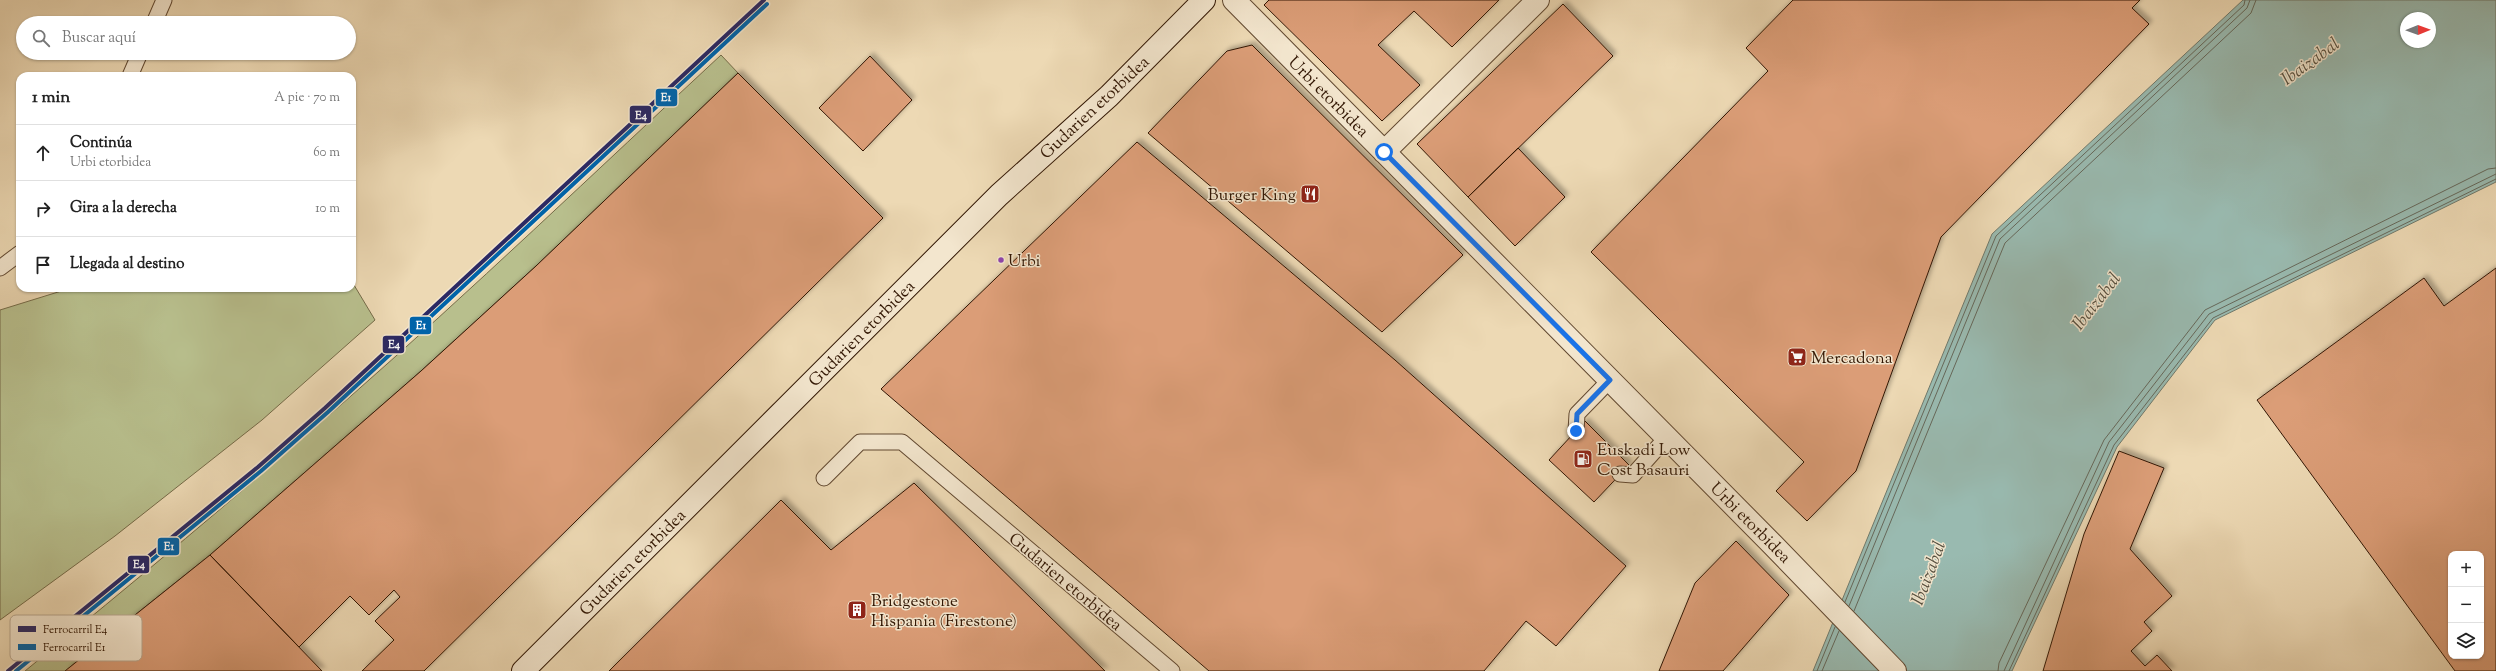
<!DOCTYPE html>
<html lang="es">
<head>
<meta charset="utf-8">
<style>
	body { margin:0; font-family:"Sorts Mill Goudy",serif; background:#f2f2f2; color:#222 }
	.controls { position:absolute; right:12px; bottom:12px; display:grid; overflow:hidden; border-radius:8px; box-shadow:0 1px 3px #0004 }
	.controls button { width:36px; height:36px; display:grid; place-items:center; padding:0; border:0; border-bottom:1px solid #e0e0e0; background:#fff; color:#222; font:20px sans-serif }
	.compass { position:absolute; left:2400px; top:12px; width:36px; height:36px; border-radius:50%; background:#fff; box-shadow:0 1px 3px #0004; rotate:89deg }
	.stop { position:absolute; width:12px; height:12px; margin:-9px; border:3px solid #1a73e8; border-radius:50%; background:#fff }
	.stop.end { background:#1a73e8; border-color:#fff; box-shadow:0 1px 4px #0008 }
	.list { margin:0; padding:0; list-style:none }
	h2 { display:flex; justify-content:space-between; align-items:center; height:52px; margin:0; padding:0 16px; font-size:17px }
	h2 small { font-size:13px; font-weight:400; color:#767676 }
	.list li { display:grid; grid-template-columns:26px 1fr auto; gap:12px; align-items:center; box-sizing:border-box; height:56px; padding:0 16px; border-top:1px solid #e0e0e0 }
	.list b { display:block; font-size:15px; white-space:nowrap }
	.list p { margin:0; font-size:13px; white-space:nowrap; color:#767676 }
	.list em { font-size:13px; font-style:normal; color:#767676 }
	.icon { flex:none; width:22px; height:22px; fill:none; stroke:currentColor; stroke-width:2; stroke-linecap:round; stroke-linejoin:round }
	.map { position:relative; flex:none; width:2496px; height:671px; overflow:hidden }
	.search { position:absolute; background:#fff; box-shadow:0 1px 3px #0004; left:16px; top:16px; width:340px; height:44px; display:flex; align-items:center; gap:10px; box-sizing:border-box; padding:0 14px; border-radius:22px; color:#767676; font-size:15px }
	.panel { position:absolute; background:#fff; box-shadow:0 1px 3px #0004; left:16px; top:72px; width:340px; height:220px; border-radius:12px }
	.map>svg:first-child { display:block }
	.green { fill:#b8bf8d; stroke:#756b48 }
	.water { fill:#99bab0; stroke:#70796b; fill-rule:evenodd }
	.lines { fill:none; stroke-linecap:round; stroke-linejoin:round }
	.shore { stroke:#66685a; stroke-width:1 }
	.building { fill:#db9d77; stroke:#321704; fill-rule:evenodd; filter:url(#shadow) }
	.lane-casing { stroke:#614830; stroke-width:17 }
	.street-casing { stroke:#614830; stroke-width:24 }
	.secondary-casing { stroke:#321704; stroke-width:24 }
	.lane { stroke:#f3e6ce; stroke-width:15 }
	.street { stroke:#f3e6ce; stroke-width:22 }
	.secondary { stroke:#f3e6ce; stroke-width:22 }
	.rail-1-casing { stroke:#f3e6ce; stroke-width:7 }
	.rail-2-casing { stroke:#f3e6ce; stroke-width:7 }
	.rail-1 { stroke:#2b2963; stroke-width:4 }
	.rail-2 { stroke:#0063a9; stroke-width:4 }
	.route { stroke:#1a73e8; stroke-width:5 }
	.bus-dot { fill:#8e44ad; stroke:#f3e6ce; stroke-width:1.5 }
	.labels { text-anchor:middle; stroke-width:3; stroke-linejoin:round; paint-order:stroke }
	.bus-label { font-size:16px; fill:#321704; stroke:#f3e6ce; text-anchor:start }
	.street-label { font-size:17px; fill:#321704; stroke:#f3e6ce }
	.poi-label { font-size:17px; fill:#321704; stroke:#f3e6ce; text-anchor:start }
	.water-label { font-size:18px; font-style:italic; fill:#565040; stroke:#f3e6ce }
	.key { fill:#f3e6ce; stroke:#b9a891; stroke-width:1 }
	.key-label { font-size:11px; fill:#321704 }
	.line-badge { stroke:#f3e6ce; stroke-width:1.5 }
	.badge-label { font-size:11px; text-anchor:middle; font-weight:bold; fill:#fff }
</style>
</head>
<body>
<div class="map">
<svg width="2496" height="671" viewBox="0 0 2496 671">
	<defs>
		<filter id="shadow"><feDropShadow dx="3.5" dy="-3.5" stdDeviation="2" flood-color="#0004"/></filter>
	</defs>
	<rect width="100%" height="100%" fill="#edd9b4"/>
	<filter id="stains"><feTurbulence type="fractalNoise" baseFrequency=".005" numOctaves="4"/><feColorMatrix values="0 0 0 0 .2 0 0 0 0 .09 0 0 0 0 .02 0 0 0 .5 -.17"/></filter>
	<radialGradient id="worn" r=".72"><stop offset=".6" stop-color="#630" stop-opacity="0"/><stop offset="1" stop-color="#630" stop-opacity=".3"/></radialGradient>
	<path class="green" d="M721,55l17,18 -202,193 -115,105 -211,184 -145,116h-40c108,-88 214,-176 318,-268 129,-113 253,-232 378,-348z
		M352,249l2,36 21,35 -113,100 -147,116 -115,84v-310l71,-22h281z"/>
	<path class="water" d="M2243,0h253v182l-281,138 -98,127 -105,224h-199l179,-437zM2406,18h24v24h-24z"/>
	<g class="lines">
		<path class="shore" d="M1845,602l151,-366 248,-231 1,-5
			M1849,606l151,-367 247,-231 3,-8
			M1854,611l151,-368 246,-230 5,-13
			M1817,671l18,-44
			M1822,671l17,-40
			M1998,671l1,-8 105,-223 101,-130 283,-141 8,-1
			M2004,671l105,-229 100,-128 287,-140
			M2009,671l105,-226 99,-127 283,-139"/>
	</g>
	<path class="building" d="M1269,0h230l-47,47 -38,-36 -36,34 42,40 -38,36 -118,-116z
		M1793,0h347l-8,8 17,16 -208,213 -85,234 -49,50 -31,-30 28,-29 -213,-210 177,-181 -22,-23z
		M1563,4l50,52 -145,141 -51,-53z
		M1252,45l211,210 -81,77 -234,-199 79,-82z
		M870,56l42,44 -49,51 -44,-43z
		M738,73l145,145 -459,453h-62l32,-31 -19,-19 25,-24 -6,-7 -25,25 -19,-19 -51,51 -89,-92 211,-184 115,-105z
		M1137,142l258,218 231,206 -70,80 -30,-25 -42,50h-275l-328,-282z
		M1518,148l47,49 -50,49 -47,-49z
		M2496,268v403h-41l-198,-271 167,-122 20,28zM2451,554h30v102h-30z
		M1585,421l44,44 -35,37 -45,-42z
		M2119,451l45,17 -34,81 42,47 -28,26 8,9 -21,20 14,15 12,-11 15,16h-129l41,-137z
		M914,483l191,188h-496l172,-171 50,50z
		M1736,541l53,54 -66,76h-64l36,-88z
		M210,555l112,116h-257z"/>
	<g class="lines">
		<g class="lane-casing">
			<path id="lane" d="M154,23l10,-23
				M130,76l10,-23
				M0,268l20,-15
				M1576,431l1,-17 33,-34
				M1620,474l13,1 34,-38
				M824,478l36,-36h42l270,229"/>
		</g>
		<g class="street-casing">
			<path id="street" d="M1234,0l539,545 122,126
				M1384,152l154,-152"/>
		</g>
		<g class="secondary-casing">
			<path id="secondary" d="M523,671l476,-476 110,-99 95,-96"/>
		</g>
		<use href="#lane" class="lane"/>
		<use href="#street" class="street"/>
		<use href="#secondary" class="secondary"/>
		<g class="rail-1-casing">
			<path id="rail-1" d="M8,671l250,-204 67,-59 439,-408"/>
		</g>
		<g class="rail-2-casing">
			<path id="rail-2" d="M16,671l245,-200 67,-59 439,-408"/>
		</g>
		<use href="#rail-1" class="rail-1"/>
		<use href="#rail-2" class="rail-2"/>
	</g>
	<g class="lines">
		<path class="route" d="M1384,152l226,228 -33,34 -1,17"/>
	</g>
	<defs>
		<g id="restaurant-square" transform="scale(1)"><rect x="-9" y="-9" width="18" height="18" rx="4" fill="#8f2418" stroke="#f3e6ce"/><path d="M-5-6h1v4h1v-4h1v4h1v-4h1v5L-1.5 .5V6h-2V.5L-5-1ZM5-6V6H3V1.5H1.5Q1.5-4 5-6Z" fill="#fff"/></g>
		<g id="supermarket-square" transform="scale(1)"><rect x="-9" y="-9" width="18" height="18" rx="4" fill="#8f2418" stroke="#f3e6ce"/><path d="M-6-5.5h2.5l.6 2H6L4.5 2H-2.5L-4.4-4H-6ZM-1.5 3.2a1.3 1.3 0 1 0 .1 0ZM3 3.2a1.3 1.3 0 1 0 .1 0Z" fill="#fff"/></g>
		<g id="fuel-square" transform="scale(1)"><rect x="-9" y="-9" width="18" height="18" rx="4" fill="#8f2418" stroke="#f3e6ce"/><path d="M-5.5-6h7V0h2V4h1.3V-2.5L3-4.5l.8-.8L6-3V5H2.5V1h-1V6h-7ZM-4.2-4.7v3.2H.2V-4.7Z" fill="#fff"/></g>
		<g id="building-square" transform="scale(1)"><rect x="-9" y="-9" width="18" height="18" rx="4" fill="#8f2418" stroke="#f3e6ce"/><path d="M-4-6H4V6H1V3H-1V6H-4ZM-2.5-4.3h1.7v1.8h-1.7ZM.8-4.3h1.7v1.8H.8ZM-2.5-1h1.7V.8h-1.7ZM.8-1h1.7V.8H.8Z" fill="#fff"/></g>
	</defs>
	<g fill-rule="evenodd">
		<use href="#restaurant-square" x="1310" y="194"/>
		<use href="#supermarket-square" x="1797" y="357"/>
		<use href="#fuel-square" x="1583" y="459"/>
		<use href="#building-square" x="857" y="610"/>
	</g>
	<circle class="bus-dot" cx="1001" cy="260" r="3.5"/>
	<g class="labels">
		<g class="bus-label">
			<text x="1008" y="266">Urbi</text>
		</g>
		<g class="street-label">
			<text transform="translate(1329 96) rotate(45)" y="6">Urbi etorbidea</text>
			<text transform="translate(1094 107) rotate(-43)" y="6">Gudarien etorbidea</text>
			<text transform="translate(861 333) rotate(-45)" y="6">Gudarien etorbidea</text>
			<text transform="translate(1751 522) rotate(45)" y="6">Urbi etorbidea</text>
			<text transform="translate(632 562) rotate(-45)" y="6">Gudarien etorbidea</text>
			<text transform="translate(1066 581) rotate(40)" y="6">Gudarien etorbidea</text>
		</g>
		<g class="poi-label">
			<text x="1296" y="200" text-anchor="end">Burger King</text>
			<text x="1811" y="363">Mercadona</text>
			<text x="1597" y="455">Euskadi Low<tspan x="1597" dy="20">Cost Basauri</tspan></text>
			<text x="871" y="606">Bridgestone<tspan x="871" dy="20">Hispania (Firestone)</tspan></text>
		</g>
		<g class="water-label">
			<text transform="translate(2310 61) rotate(-36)" y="6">Ibaizabal</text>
			<text transform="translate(2096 301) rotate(-52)" y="6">Ibaizabal</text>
			<text transform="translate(1928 573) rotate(-69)" y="6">Ibaizabal</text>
		</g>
	</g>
	<rect x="10" y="615" width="132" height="46" rx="6" class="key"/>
	<rect x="18" y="626" width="18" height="6" fill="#2b2963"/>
	<rect x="18" y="644" width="18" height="6" fill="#0063a9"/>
	<g class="key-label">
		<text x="43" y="633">Ferrocarril E4</text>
		<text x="43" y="651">Ferrocarril E1</text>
	</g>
	<g class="line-badge">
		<rect x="655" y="88" width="23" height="19" rx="4" fill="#0063a9"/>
		<rect x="629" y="105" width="23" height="19" rx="4" fill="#2b2963"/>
		<rect x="409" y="316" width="23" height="19" rx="4" fill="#0063a9"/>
		<rect x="382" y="335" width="23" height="19" rx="4" fill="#2b2963"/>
		<rect x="157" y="537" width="23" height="19" rx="4" fill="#0063a9"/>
		<rect x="127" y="555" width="23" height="19" rx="4" fill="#2b2963"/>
	</g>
	<g class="badge-label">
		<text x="666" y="101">E1</text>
		<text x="641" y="119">E4</text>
		<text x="421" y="329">E1</text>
		<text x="394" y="348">E4</text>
		<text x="169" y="550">E1</text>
		<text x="139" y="568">E4</text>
	</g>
	<rect width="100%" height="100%" filter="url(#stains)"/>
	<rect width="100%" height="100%" fill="url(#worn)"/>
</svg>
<div class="controls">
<button>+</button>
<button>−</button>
<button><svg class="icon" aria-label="layers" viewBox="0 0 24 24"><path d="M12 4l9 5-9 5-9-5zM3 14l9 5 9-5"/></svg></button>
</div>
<svg class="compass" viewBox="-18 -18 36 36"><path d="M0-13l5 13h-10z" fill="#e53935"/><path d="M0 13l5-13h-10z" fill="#767676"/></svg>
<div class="stop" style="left:1384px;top:152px"></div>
<div class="stop end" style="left:1576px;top:431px"></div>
<div class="search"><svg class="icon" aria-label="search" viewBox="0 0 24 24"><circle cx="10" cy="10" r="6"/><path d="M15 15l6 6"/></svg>Buscar aquí</div>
<section class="panel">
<h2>1 min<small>A pie · 70 m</small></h2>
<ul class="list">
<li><svg class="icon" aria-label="ahead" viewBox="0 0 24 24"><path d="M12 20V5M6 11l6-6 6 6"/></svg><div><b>Continúa</b><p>Urbi etorbidea</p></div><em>60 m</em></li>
<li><svg class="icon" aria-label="right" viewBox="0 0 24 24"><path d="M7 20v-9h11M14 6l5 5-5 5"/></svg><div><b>Gira a la derecha</b></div><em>10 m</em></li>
<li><svg class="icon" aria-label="arrive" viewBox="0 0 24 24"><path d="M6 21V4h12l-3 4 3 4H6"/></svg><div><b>Llegada al destino</b></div></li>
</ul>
</section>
</div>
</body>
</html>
